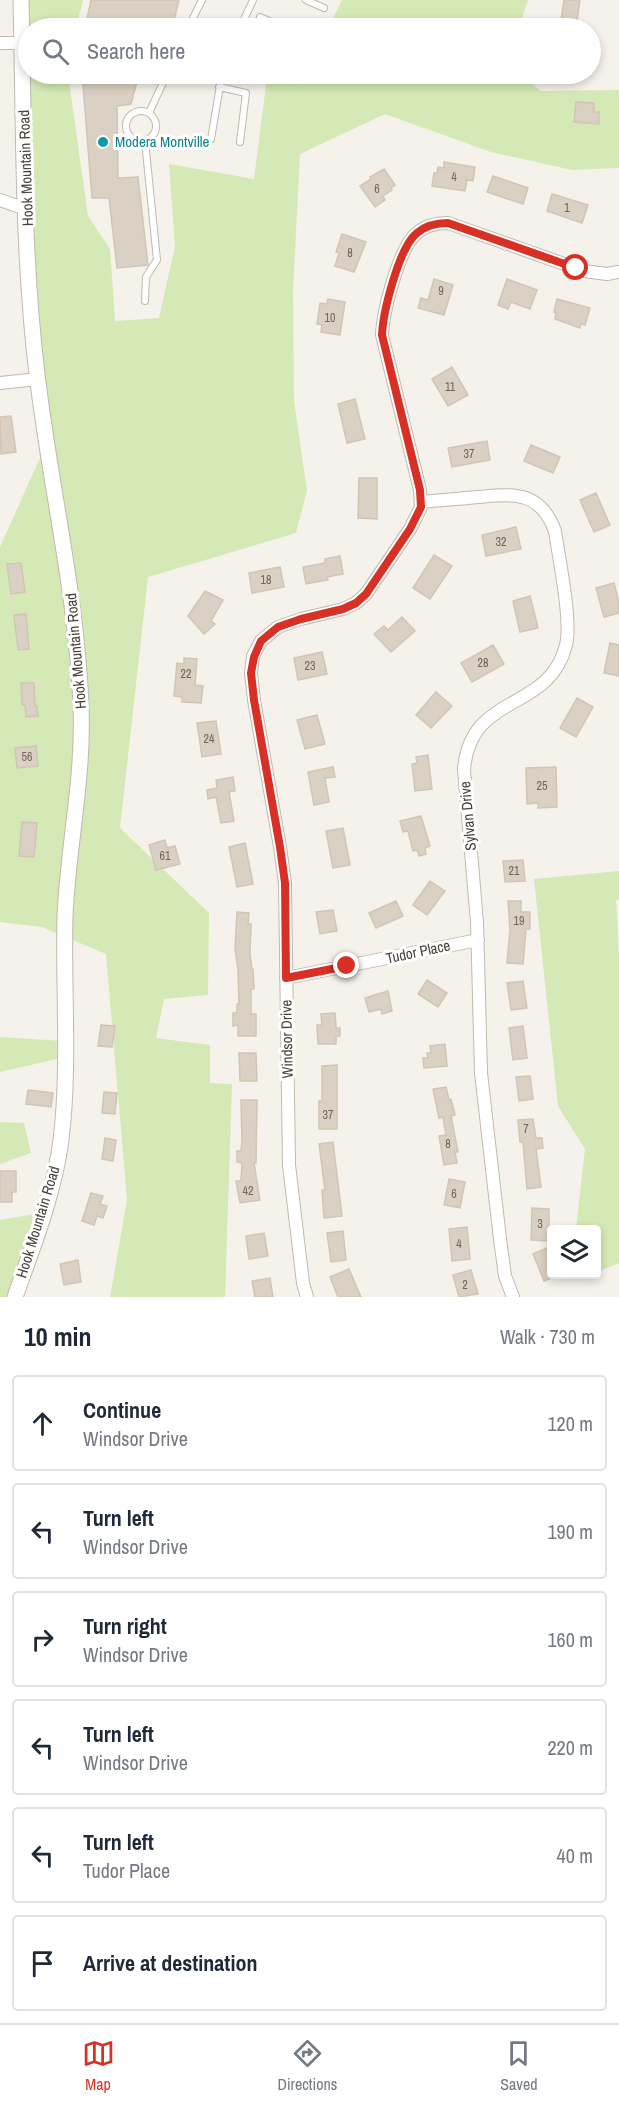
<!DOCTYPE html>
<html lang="en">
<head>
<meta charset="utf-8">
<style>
	body { margin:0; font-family:"Archivo Narrow",sans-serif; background:#f2f2f3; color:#1f2937 }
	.controls { position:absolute; right:18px; bottom:18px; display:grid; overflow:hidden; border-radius:6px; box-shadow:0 3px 9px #0003 }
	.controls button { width:54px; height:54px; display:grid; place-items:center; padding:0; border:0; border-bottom:2px solid #e0e1e3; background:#fff; color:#1f2937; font:30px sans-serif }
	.stop { position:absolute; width:18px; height:18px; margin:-14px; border:4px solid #d93025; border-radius:50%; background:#fff }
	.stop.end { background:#d93025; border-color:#fff; box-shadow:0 2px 6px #0008 }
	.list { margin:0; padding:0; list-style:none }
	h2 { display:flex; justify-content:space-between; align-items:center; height:78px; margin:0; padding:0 24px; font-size:26px }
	h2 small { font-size:20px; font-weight:400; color:#747a83 }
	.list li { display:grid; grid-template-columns:39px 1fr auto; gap:18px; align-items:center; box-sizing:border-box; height:96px; margin:0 12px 12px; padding:0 12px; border:2px solid #e0e1e3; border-radius:6px }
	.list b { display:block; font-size:22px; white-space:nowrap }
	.list p { margin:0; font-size:20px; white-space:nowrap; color:#747a83 }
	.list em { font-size:20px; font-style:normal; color:#747a83 }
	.icon { flex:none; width:33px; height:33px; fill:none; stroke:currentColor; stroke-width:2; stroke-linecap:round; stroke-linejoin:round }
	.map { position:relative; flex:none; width:619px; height:1297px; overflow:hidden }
	.search { position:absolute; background:#fff; box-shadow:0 3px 9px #0003; left:18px; right:18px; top:18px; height:66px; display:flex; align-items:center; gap:15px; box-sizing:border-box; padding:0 21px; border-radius:33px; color:#747a83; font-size:22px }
	.sheet { height:726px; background:#fff }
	nav { display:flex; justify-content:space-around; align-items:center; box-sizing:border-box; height:84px; border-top:2px solid #e0e1e3; background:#fff; font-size:16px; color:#747a83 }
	nav a { display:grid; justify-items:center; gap:3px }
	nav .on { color:#d93025 }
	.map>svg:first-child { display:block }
	.green { fill:#d4e9b5 }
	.building { fill:#dad0c3; stroke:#d2c5b4; stroke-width:1.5 }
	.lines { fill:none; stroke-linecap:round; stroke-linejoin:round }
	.service-casing { stroke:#c1b9ad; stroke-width:8 }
	.minor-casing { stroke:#c1b9ad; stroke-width:14 }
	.tertiary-casing { stroke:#c1b9ad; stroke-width:17 }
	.service { stroke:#fff; stroke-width:6 }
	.minor { stroke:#fff; stroke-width:12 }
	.tertiary { stroke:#fff; stroke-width:15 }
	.route { stroke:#d93025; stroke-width:8 }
	.culture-dot { fill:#0f9aa8; stroke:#fff; stroke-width:2 }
	.labels { text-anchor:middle; stroke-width:6; stroke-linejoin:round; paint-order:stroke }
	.number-label { font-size:12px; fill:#6e665c }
	.culture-label { font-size:15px; fill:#0d838f; stroke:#fff; text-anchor:start }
	.street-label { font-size:15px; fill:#4a4239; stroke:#fff }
</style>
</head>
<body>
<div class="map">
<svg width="619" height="1297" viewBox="0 0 619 1297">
	<rect width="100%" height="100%" fill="#f5f2eb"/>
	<path class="green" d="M19,0h64l-7,28h-48v46h40l20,142 22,33 5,72 44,-3 16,-72 -6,-82 85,15 13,-102 33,8 6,-11h213l22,17 78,-1v78l-47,2 -81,-18 -106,-38 -85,40 -7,137 1,110 13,90 -11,42 -148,44 -28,251 89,85 -1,82 -44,4 -8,39 54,7v38l22,1 -7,213h-115l17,-97 -21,-246 -64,-27 -42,-5v-375l49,-109 -20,-146z
		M342,0h186l-9,28h-191z
		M619,871v29h-3l3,55v308l-22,9 -1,-42 -20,-1 9,-80 -27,-43 -24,-227z
		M0,1037l64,4 -7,18 -57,13z
		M0,1122l24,1 7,30 -31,11z
		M45,1212l-26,85h-19v-77z"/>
	<path class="building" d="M91,0h88l-7,28h-87z
		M564,0h16l-4,28 -16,-1z
		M106,74h33l-8,30 -14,2 1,72 20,-1 10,88 -31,3 -8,-70h-17l-9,-113 21,-2z
		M576,102l18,1v9h5v12l-25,-2z
		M444,162l31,5 -2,14 -6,-1 -2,11 -33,-5 2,-13h3l1,-6 6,1z
		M384,169l11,16 -4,3 1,2 -9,6 2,4 -10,7 -15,-21 11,-7 -1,-2z
		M493,176l35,12 -5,16 -36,-12z
		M552,194l36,11 -6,18 -35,-12z
		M342,234l24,8 -12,30 -19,-6 4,-13 -3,-1z
		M434,279l19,6 -9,30 -26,-7 3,-10 7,2z
		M507,279l30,11 -7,19 -19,-7 -3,7 -10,-4z
		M328,299l17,3 -5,33 -19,-3 1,-7 -5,-1 3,-21 7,1z
		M557,299l33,9 -5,17 -4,-1 -1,4 -25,-9 1,-6 -2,-1z
		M452,367l16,28 -20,11 -16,-27z
		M355,399l10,40 -18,4 -9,-39z
		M11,416l5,36 -15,2 -1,-37z
		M487,441l3,19 -38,7 -4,-19z
		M531,445l29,12 -7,16 -29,-12z
		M359,478h18v41l-19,-1z
		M596,493l14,32 -16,7 -14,-32z
		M516,527l5,22 -35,7 -4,-21z
		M434,555l18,11 -22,33 -17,-11z
		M340,556l3,18 -16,3 1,3 -22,4 -3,-17 22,-4v-4z
		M21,563l4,29 -14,2 -4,-30z
		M280,567l4,20 -32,6 -3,-20z
		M614,583l5,20v10l-15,4 -8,-29z
		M205,591l18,9 -12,21 4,3 -11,10 -16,-18z
		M530,596l8,32 -18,4 -7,-31z
		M26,614l3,35 -11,1 -4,-35z
		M402,617l13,14 -24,21 -17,-18 10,-8 4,4z
		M610,643l9,2v31l-15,-3z
		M493,645l11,19 -32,18 -11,-19z
		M322,652l5,22 -29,6 -4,-22z
		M184,658l13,1 -2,26 8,1 -2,17 -19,-1v-5l-8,-1 3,-33 7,1z
		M21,683h13l1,23h2l1,10 -12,1 -1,-12h-3z
		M436,692l16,14 -21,22 -15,-13z
		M577,698l16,9 -17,30 -16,-9z
		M317,715l8,29 -20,5 -8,-29z
		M216,721l5,33 -19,3 -5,-34z
		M36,746l2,20 -21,2 -2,-20z
		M428,755l4,34 -17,2 -3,-27 5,-1 -1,-6z
		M333,767l2,10 -10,1 4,24 -15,3 -6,-33z
		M556,767l1,40 -19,1v-5l-11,1 -1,-36z
		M233,777l2,14 -6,1 5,29 -13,2 -5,-26 -8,2 -1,-9 10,-2 -1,-8z
		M421,816l9,30 -5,2 1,6 -7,2 -2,-6 -4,1 -5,-20 -5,1 -3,-11z
		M22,822l15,1 -3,34 -15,-1z
		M343,828l7,37 -17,3 -7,-37z
		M165,840l2,8 8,-2 5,18 -24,6 -7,-25z
		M245,843l8,41 -16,3 -8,-40z
		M523,860l2,21 -20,1 -2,-21z
		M430,881l15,10 -18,24 -14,-10z
		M396,901l7,15 -27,12 -7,-15z
		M508,901h13v11h9v17h-4l-3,35 -16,-1 3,-33z
		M333,910l4,21 -17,3 -4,-22z
		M237,912l12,1 -1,11h3l-1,29 2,16h1l1,20h-3v25h5v22h-18v-11l-5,1v-13h4v-9h2l-1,-34 -3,-22z
		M427,980l20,13 -9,14 -20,-13z
		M523,981l4,27 -16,2 -4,-27z
		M388,991l4,20 -10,3 -1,-5 -12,3 -4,-14z
		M335,1013l1,15h4v8h-4v8h-18l-1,-19h5l-1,-11z
		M101,1025l14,1 -3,21 -14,-1z
		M523,1026l4,32 -14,2 -4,-32z
		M445,1044l2,22 -23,2 -1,-10h5l-1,-5h4l-1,-7z
		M239,1053h17l1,28h-17z
		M337,1065v64h-18v-28h3v-35z
		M530,1076l3,23 -14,2 -3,-24z
		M446,1087l3,13 2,-1 4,16 -4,1 7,36h-3l2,11 -13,2 -5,-29 7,-1 -3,-18 -4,1 -6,-29z
		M28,1090l25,3 -2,14 -25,-3z
		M104,1092l13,1 -2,21 -13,-1z
		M241,1100h16l-1,63h-2l6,37 -20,3 -4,-22h5l1,-18 -5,-1v-11h4l1,-10z
		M533,1119l3,19h6l1,10 -7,1 5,38 -14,2 -4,-47h-3l-2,-22z
		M105,1138l11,2 -3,21 -11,-2z
		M333,1142l9,74 -18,2 -2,-28h3l-6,-46z
		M0,1171h16v21h-4v10h-12z
		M449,1179l16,3 -5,26 -16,-3z
		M91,1193l12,3 -3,8 7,2 -4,12 -6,-2 -3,9 -12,-4z
		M532,1208l17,1v32l-18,-1z
		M467,1227l3,32 -18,2 -3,-32z
		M343,1231l3,29 -15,2 -4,-29z
		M264,1233l4,23 -19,3 -3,-23z
		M547,1248l5,11v19l-8,3 -11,-27z
		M78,1260l3,22 -17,3 -4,-21z
		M349,1269l12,28h-23l-8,-20z
		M471,1270l7,24 -19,3 -6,-22z
		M270,1278l3,19h-18l-3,-16z"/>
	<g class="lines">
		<g class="service-casing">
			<path id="service" d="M306,0l18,8
				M260,17l25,11
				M188,28l14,-28
				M240,28l13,-28
				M219,87l27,6 -6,49
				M126 126a15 15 0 1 1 30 0a15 15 0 1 1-30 0Z
				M149,113l18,-39
				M211,139l11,-65
				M145,141l12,119 -11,17 -1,24"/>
		</g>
		<g class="minor-casing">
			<path id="minor" d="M0,43h22
				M0,200l26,9
				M0,383l38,-4
				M421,502c19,-2 38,-3 57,-5 35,-3 62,-7 77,34 4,28 17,90 11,114 -17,69 -96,46 -102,125l13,152 4,151 19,166 5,37 8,21
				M286,978l192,-38
				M307,1297l-4,-14 -14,-118 -4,-282 -5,-36 -26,-147 -3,-27 2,-17 8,-15 17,-14 23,-8 42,-10 13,-6 10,-9 44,-65 11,-22 -1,-17 -38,-155c1,-23 17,-88 35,-102 9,-8 19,-10 31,-10l136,48 23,3 12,-2"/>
		</g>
		<g class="tertiary-casing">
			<path id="tertiary" d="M15,1297c18,-51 39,-103 46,-157 9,-74 2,-150 4,-224 3,-70 19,-139 16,-209 -4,-112 -31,-221 -44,-333 -15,-123 -13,-250 -16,-374"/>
		</g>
		<use href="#service" class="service"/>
		<use href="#minor" class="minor"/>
		<use href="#tertiary" class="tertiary"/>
	</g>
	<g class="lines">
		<path class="route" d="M347,966l-61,12 -1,-95 -5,-36 -26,-147 -3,-27 3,-16 7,-16 17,-14 23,-8 42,-10 13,-6 10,-9 44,-65 11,-22 -1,-17 -38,-155c1,-23 17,-88 35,-102 9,-8 19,-10 31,-10l128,45"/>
	</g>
	<circle class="culture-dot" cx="103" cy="142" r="6"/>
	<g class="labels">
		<g class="number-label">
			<text x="454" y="181">4</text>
			<text x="377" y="193">6</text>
			<text x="567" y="212">1</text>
			<text x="350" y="257">8</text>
			<text x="441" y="295">9</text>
			<text x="330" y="322">10</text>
			<text x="450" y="391">11</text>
			<text x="469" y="458">37</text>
			<text x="501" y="546">32</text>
			<text x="266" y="584">18</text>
			<text x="483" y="667">28</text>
			<text x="310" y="670">23</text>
			<text x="186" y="678">22</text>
			<text x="209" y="743">24</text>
			<text x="27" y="761">56</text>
			<text x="542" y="790">25</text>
			<text x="165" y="860">61</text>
			<text x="514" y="875">21</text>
			<text x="519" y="925">19</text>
			<text x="328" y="1119">37</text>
			<text x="526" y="1133">7</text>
			<text x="448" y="1148">8</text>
			<text x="248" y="1195">42</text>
			<text x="454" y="1198">6</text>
			<text x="540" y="1228">3</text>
			<text x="459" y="1248">4</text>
			<text x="465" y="1289">2</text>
		</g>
		<g class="culture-label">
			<text x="115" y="147">Modera Montville</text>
		</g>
		<g class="street-label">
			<text transform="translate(26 168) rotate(-92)" y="5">Hook Mountain Road</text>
			<text transform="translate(76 651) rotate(-95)" y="5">Hook Mountain Road</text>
			<text transform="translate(468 816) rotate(-95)" y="5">Sylvan Drive</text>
			<text transform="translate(418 952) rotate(-12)" y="5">Tudor Place</text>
			<text transform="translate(287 1039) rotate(-91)" y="5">Windsor Drive</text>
			<text transform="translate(38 1222) rotate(-73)" y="5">Hook Mountain Road</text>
		</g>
	</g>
</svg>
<div class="controls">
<button><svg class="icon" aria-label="layers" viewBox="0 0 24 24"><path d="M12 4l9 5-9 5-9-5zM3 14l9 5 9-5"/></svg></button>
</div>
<div class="stop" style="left:576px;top:268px"></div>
<div class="stop end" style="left:347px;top:966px"></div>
<div class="search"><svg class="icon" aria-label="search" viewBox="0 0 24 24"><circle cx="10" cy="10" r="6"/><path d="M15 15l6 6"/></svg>Search here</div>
</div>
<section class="sheet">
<h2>10 min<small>Walk · 730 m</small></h2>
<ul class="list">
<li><svg class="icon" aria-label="ahead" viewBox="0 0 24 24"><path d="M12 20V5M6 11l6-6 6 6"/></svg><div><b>Continue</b><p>Windsor Drive</p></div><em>120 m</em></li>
<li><svg class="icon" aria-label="left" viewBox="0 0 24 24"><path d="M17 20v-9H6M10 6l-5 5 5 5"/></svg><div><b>Turn left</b><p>Windsor Drive</p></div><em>190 m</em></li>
<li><svg class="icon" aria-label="right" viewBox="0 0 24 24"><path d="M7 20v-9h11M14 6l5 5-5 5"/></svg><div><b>Turn right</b><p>Windsor Drive</p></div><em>160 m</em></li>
<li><svg class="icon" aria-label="left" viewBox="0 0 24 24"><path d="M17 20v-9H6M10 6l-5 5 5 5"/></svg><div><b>Turn left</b><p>Windsor Drive</p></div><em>220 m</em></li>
<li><svg class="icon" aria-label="left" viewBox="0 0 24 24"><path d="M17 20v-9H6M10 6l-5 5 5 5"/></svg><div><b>Turn left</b><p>Tudor Place</p></div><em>40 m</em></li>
<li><svg class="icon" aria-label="arrive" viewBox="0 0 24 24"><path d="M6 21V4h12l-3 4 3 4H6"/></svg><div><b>Arrive at destination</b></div></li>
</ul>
</section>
<nav>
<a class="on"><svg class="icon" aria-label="map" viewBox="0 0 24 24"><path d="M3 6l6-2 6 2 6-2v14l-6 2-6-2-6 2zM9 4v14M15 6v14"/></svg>Map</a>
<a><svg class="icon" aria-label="directions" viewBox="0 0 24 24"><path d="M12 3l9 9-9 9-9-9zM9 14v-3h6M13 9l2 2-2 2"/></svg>Directions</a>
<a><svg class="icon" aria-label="saved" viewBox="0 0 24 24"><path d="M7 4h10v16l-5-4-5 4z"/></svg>Saved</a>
</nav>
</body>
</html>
